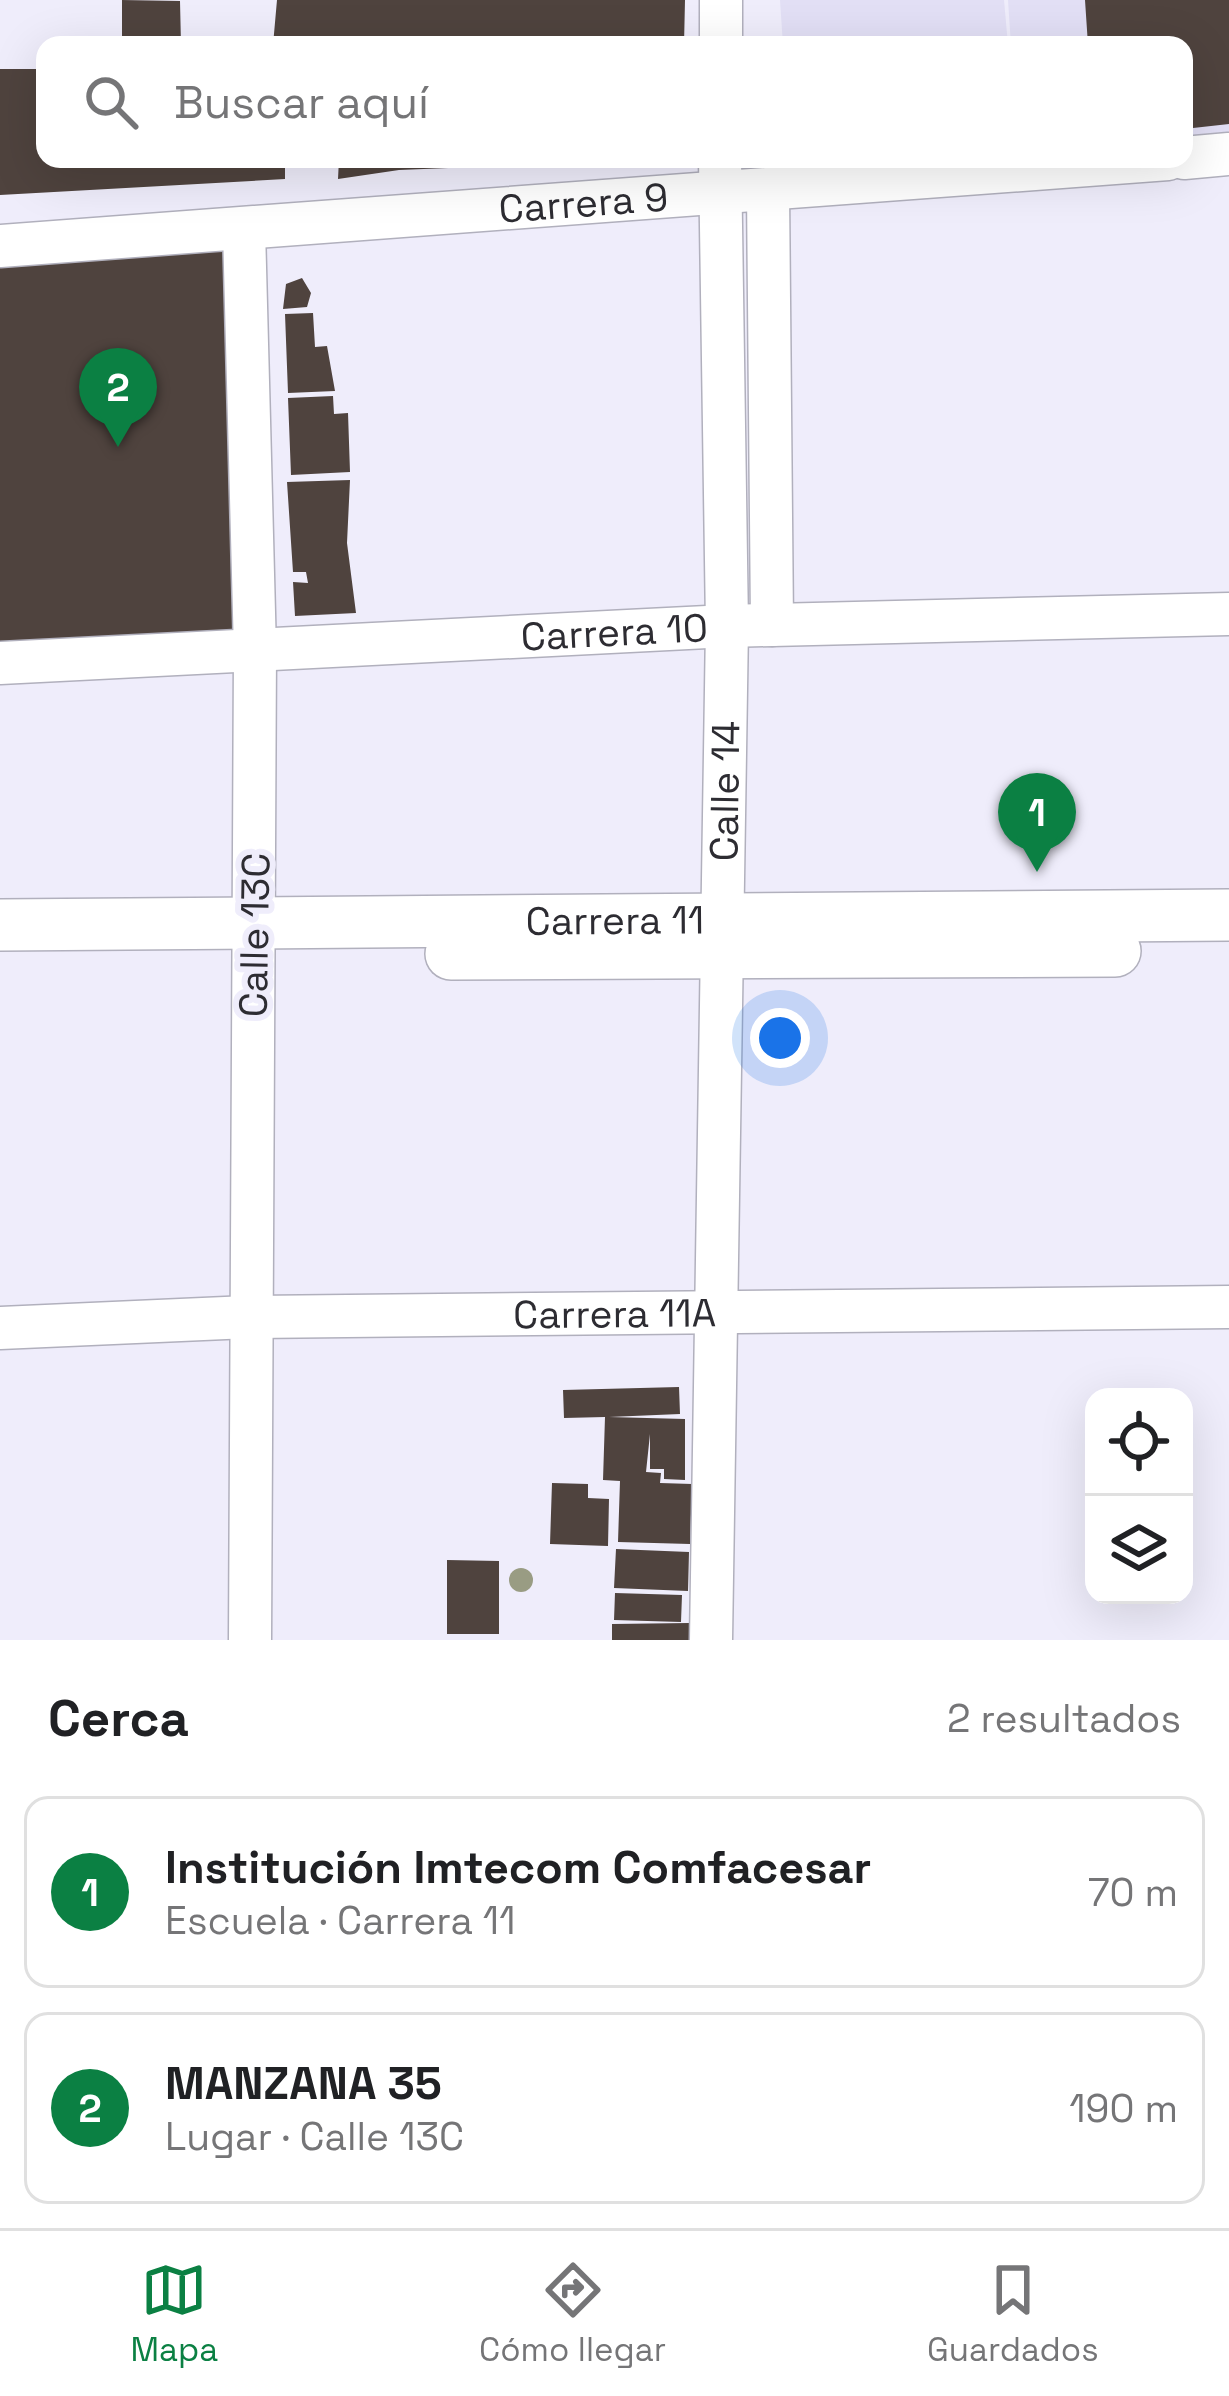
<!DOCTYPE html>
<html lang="es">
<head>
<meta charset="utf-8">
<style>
	body { margin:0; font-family:"Space Grotesk",sans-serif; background:#f6f6f6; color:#202124 }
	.controls { position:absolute; right:36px; bottom:36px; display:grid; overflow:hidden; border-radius:24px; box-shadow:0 12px 48px #0002 }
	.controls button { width:108px; height:108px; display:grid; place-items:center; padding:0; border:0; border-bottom:3px solid #e0e0e0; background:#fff; color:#202124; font:60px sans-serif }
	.you { position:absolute; left:780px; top:1038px; width:42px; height:42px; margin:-30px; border:9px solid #fff; border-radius:50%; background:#1a73e8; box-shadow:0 0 0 18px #1a73e833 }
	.badge { display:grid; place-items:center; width:78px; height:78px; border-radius:50%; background:#0b8043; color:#fff; font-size:39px; font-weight:700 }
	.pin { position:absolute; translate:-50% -99px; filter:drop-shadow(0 3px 6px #0008) }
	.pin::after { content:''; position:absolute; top:63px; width:42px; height:36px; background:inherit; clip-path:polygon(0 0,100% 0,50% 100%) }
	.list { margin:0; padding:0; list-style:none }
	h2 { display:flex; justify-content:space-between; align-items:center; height:156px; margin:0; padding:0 48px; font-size:51px }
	h2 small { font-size:39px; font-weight:400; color:#757577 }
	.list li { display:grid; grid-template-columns:78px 1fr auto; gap:36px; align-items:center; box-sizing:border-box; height:192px; margin:0 24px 24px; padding:0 24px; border:3px solid #e0e0e0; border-radius:24px }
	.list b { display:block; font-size:45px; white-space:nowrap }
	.list p { margin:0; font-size:39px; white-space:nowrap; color:#757577 }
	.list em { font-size:39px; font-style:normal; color:#757577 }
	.icon { flex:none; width:66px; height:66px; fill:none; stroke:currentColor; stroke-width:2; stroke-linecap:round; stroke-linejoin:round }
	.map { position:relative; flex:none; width:1229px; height:1640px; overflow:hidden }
	.search { position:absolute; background:#fff; box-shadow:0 12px 48px #0002; left:36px; right:36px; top:36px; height:132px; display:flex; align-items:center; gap:30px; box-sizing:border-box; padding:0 42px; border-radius:24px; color:#757577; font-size:45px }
	.sheet { height:588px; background:#fff }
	nav { display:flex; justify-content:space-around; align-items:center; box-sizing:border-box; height:168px; border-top:3px solid #e0e0e0; background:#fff; font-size:33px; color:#757577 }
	nav a { display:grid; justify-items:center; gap:6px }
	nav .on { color:#0b8043 }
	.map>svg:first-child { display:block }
	.built { fill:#e2dff5 }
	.building { fill:#4f433e }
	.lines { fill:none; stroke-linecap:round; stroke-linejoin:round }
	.minor-casing { stroke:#b1b0bd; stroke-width:45 }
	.major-casing { stroke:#b1b0bd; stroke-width:54 }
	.minor { stroke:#fff; stroke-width:42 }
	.major { stroke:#fff; stroke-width:51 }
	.tree { fill:#999c83 }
	.labels { text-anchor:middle; stroke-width:12; stroke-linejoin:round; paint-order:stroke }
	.street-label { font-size:39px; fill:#2d2c32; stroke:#efedfb }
</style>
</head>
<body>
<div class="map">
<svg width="1229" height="1640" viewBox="0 0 1229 1640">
	<rect width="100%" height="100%" fill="#efedfb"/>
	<path class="built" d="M780,0h224l4,45h-225z
		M1008,0h221v139l-45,5v-99h-173z"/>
	<path class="building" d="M122,0l58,1 1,44h-59z
		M277,0h408l-1,45 -149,-6 17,6h-279z
		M1085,0h144v124l-45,5v-84h-96z
		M0,69h45v90h240v20l-285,16z
		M339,159h233v4l-173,7 -61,9z
		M231,243l9,394 -240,9v-389z
		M302,278l9,15 -4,14 -24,2 3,-25z
		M313,313l2,34 12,-1 8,45 -47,2 -3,-79z
		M333,396l1,18 14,-1 2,59 -59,3 -3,-77z
		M350,480l-3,63 9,70 -61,3 -2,-34 15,1 -2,-11h-13l-6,-90z
		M679,1387l1,27 -71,3 76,2v61l-21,-1v-10h-14v-35l-4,38 15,1 -1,10 32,1 -2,60 -72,-2 2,-61 -17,-1 2,-63 -41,1 -1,-28z
		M552,1483l36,1v14l21,1 -1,47 -58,-2z
		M616,1549l73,3 -1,39 -74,-3z
		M447,1560l52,1v73h-52z
		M615,1593l67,2 -1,27 -67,-2z
		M689,1623v17h-77v-16z"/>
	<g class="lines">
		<g class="minor-casing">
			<g id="minor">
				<path d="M721,45v-45"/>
				<path d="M1184,158l45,-4"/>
				<path d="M768,192l4,433"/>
				<path d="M244,229l11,422 -5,989"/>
				<path id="s1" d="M0,246l1168,-87"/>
				<path id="s2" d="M0,663l727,-37 502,-12"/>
				<path id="s3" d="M0,1328l248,-11 981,-10"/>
				<path id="s4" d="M711,1640l16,-1014 -7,-467"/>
			</g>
		</g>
		<g class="major-casing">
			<g id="major">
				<path id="s5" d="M0,925l1229,-10"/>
				<path d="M451,954l664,-3"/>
			</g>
		</g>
		<use href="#minor" class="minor"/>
		<use href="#major" class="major"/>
	</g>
	<circle class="tree" cx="521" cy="1580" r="12"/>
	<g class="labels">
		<g class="street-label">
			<text dy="14" stroke="none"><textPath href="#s1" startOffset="585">Carrera 9</textPath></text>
			<text dy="14" stroke="none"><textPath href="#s2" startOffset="615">Carrera 10</textPath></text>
			<text dy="14" stroke="none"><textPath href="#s4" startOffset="849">Calle 14</textPath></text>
			<text dy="14" stroke="none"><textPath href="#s5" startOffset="615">Carrera 11</textPath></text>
			<text transform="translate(254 935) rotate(-89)" y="14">Calle 13C</text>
			<text dy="14" stroke="none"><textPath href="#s3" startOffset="615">Carrera 11A</textPath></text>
		</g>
	</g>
</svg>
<div class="controls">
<button><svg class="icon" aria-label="locate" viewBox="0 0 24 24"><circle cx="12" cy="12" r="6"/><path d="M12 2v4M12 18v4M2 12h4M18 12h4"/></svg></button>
<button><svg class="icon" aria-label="layers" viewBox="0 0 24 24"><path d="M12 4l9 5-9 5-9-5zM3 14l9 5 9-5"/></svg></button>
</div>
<div class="you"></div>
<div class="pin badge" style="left:1037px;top:872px">1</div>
<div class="pin badge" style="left:118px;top:447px">2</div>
<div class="search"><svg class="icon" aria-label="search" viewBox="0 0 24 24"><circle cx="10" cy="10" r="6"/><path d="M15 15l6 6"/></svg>Buscar aquí</div>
</div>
<section class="sheet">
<h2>Cerca<small>2 resultados</small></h2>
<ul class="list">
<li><span class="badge">1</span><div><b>Institución Imtecom Comfacesar</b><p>Escuela · Carrera 11</p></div><em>70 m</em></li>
<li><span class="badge">2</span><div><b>MANZANA 35</b><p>Lugar · Calle 13C</p></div><em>190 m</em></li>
</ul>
</section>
<nav>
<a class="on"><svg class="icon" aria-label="map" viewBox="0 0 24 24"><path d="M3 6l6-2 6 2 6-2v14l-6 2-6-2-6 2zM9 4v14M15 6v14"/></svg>Mapa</a>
<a><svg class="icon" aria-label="directions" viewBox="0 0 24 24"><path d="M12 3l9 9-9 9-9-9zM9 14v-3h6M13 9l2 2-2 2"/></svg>Cómo llegar</a>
<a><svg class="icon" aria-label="saved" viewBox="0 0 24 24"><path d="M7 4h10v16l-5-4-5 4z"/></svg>Guardados</a>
</nav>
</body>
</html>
